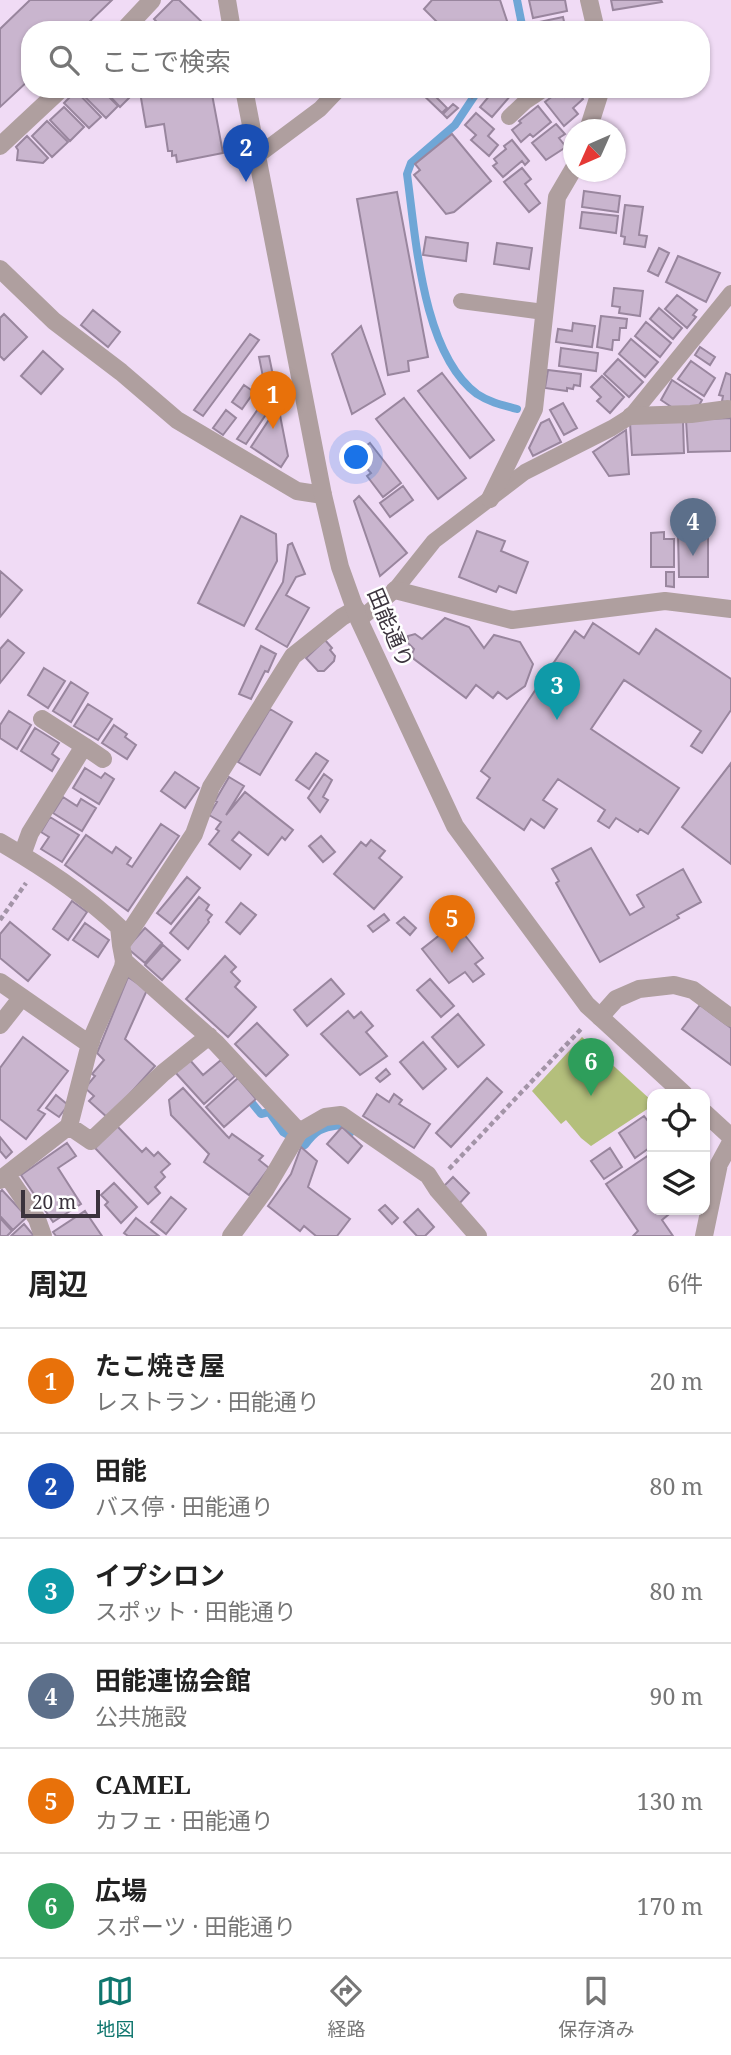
<!DOCTYPE html>
<html lang="ja">
<head>
<meta charset="utf-8">
<style>
	body { margin:0; font-family:"Noto Serif","Noto Sans JP",serif; background:#f2f2f2; color:#222 }
	.controls { position:absolute; right:21px; bottom:21px; display:grid; overflow:hidden; border-radius:14px; box-shadow:0 2px 5px #0004 }
	.controls button { width:63px; height:63px; display:grid; place-items:center; padding:0; border:0; border-bottom:2px solid #e0e0e0; background:#fff; color:#222; font:35px sans-serif }
	.compass { position:absolute; left:563px; top:119px; width:63px; height:63px; border-radius:50%; background:#fff; box-shadow:0 2px 5px #0004; rotate:225deg }
	.scale { position:absolute; left:21px; bottom:18px; width:79px; box-sizing:border-box; padding-left:7px; border:4px solid #3b333d; border-top:0; font-size:19px; line-height:24px; white-space:nowrap; color:#3b333d; -webkit-text-stroke:5px #fff; paint-order:stroke }
	.you { position:absolute; left:357px; top:458px; width:24px; height:24px; margin:-18px; border:5px solid #fff; border-radius:50%; background:#1a73e8; box-shadow:0 0 0 10px #1a73e833 }
	.badge { display:grid; place-items:center; width:46px; height:46px; border-radius:50%; background:#0f766e; color:#fff; font-size:23px; font-weight:700 }
	.pin { position:absolute; translate:-50% -58px; filter:drop-shadow(0 2px 4px #0008) }
	.pin::after { content:''; position:absolute; top:37px; width:24px; height:21px; background:inherit; clip-path:polygon(0 0,100% 0,50% 100%) }
	.list { margin:0; padding:0; list-style:none }
	h2 { display:flex; justify-content:space-between; align-items:center; height:91px; margin:0; padding:0 28px; font-size:30px }
	h2 small { font-size:23px; font-weight:400; color:#767676 }
	.list li { display:grid; grid-template-columns:46px 1fr auto; gap:21px; align-items:center; box-sizing:border-box; height:105px; padding:0 28px; border-top:2px solid #e0e0e0 }
	.list b { display:block; font-size:26px; white-space:nowrap }
	.list p { margin:0; font-size:23px; white-space:nowrap; color:#767676 }
	.list em { font-size:23px; font-style:normal; color:#767676 }
	.icon { flex:none; width:38px; height:38px; fill:none; stroke:currentColor; stroke-width:2; stroke-linecap:round; stroke-linejoin:round }
	.map { position:relative; flex:none; width:731px; height:1236px; overflow:hidden }
	.search { position:absolute; background:#fff; box-shadow:0 2px 5px #0004; left:21px; right:21px; top:21px; height:77px; display:flex; align-items:center; gap:18px; box-sizing:border-box; padding:0 24px; border-radius:28px; color:#767676; font-size:26px }
	.sheet { height:721px; background:#fff }
	nav { display:flex; justify-content:space-around; align-items:center; box-sizing:border-box; height:98px; border-top:2px solid #e0e0e0; background:#fff; font-size:19px; color:#767676 }
	nav a { display:grid; justify-items:center; gap:4px }
	nav .on { color:#0f766e }
	.map>svg:first-child { display:block }
	.green { fill:#b4bf7c }
	.lines { fill:none; stroke-linecap:round; stroke-linejoin:round }
	.stream { stroke:#6fa6d6; stroke-width:8 }
	.building { fill:#c9b5ce; stroke:#99869e; stroke-width:2 }
	.path { stroke:#a394a7; stroke-width:4.5; stroke-dasharray:5 3.5; stroke-linecap:butt }
	.service { stroke:#af9f9f; stroke-width:16 }
	.minor { stroke:#af9f9f; stroke-width:18 }
	.tertiary { stroke:#af9f9f; stroke-width:18 }
	.labels { text-anchor:middle; stroke-width:5; stroke-linejoin:round; paint-order:stroke }
	.street-label { font-size:21px; fill:#3b333d; stroke:#fff }
</style>
</head>
<body>
<div class="map">
<svg width="731" height="1236" viewBox="0 0 731 1236">
	<rect width="100%" height="100%" fill="#f0dbf5"/>
	<path class="green" d="M582,1037l70,64v5l-61,40 -10,-8 -15,-18 -5,4 -29,-33z"/>
	<g class="lines">
		<path class="stream" d="M517,0l6,30
			M477,92l-22,33 -44,38 -4,11c9,64 15,179 70,220 12,8 25,11 40,15
			M252,1103l9,11 8,-2 14,20 22,13c11,-15 16,-17 34,-20l12,7"/>
	</g>
	<path class="building" d="M30,0h82l-31,30h-51v49l-30,28v-78z
		M173,0h6l25,24 -5,6h-35l-10,-11z
		M432,0h68l10,30h-65l-21,-21z
		M529,0h36l2,11 -34,7z
		M611,0h50l1,2 -49,8z
		M563,17l2,9 12,-2 1,6h-47l-1,-6z
		M101,89l17,17 -12,12 -28,-28z
		M103,89h25l5,5 -13,13z
		M148,89h63l12,64 -46,9 -1,-7 -4,1v-5h-4l-4,-27 -18,3 -5,-29z
		M417,89h11l19,19 -5,5z
		M463,89h18l-9,9z
		M495,89h12l5,5 -20,23 -12,-10z
		M576,89l7,10 -10,9 5,6 -14,12 -19,-24 9,-7 2,2 5,-4 4,4z
		M76,91l25,26 -12,11 -25,-25z
		M453,104l5,4 -11,10 -4,-4z
		M538,106l13,16 -18,15 -3,-3 -9,8 -9,-12 9,-7 -2,-2z
		M64,107l20,20 -14,14 -20,-21z
		M476,113l18,16 -6,7 10,9 -9,11 -18,-16 5,-5 -11,-10z
		M47,121l21,21 -16,15 -20,-21z
		M556,124l9,10 -6,4 7,9 -20,13 -14,-17z
		M452,134l39,47 -37,31 -8,2 -32,-39 6,-5 -5,-6z
		M27,136l21,22 -5,5 -26,-3 1,-10 -2,-3z
		M512,140l17,21 -4,4 -3,-4 -19,16 -10,-11 4,-3 -3,-4 12,-10 -2,-3z
		M522,168l9,11 -6,5 15,19 -11,9 -25,-30z
		M584,191l36,5 -2,16 -36,-5z
		M397,192l31,165 -20,4 1,10 -21,4 -31,-176z
		M625,205l18,2 -4,28 8,1 -2,11 -21,-3 1,-7 -4,-1z
		M582,212l36,4 -2,17 -36,-5z
		M426,237l42,6 -2,18 -43,-6z
		M497,243l35,5 -3,21 -35,-5z
		M659,248l10,5 -11,23 -10,-5z
		M678,256l42,17 -14,29 -40,-20z
		M614,288l29,3 -3,25 -21,-3 1,-6 -8,-1z
		M677,295l20,15 -4,5 3,2 -9,11 -22,-19z
		M659,308l23,20 -9,11 -23,-20z
		M93,310l27,22 -12,15 -27,-22z
		M4,314l23,23 -23,23 -4,-4v-38z
		M601,316l26,3 -1,9h-6l-1,12h-6l-1,10 -15,-3z
		M646,322l25,21 -11,14 -25,-21z
		M573,323l22,3 -3,21 -36,-5 2,-13 14,2z
		M361,326l24,68 -33,20 -20,-60z
		M250,334l9,6 -56,76 -9,-6z
		M631,339l27,23 -13,15 -26,-23z
		M700,347l15,10 -5,8 -15,-10z
		M561,348l37,5 -2,18 -37,-5z
		M43,351l20,18 -22,25 -20,-18z
		M269,356l9,44 -10,2 -9,-45z
		M618,359l25,23 -14,15 -25,-23z
		M691,361l24,17 -11,18 -26,-17z
		M548,370l33,4 -1,12 -6,-1 -1,4 -6,-1v3l-22,-3z
		M442,373l52,67 -24,18 -52,-67z
		M726,373l5,2v29l-9,-3 1,-5 -4,-1z
		M602,376l22,21 -14,16 -13,-12 4,-4 -10,-10z
		M672,380l30,20 -5,9 -21,1 -15,-10z
		M244,385l10,7 -12,17 -10,-7z
		M404,398l62,80 -28,21 -62,-80z
		M263,402l8,5 -25,37 -9,-5z
		M563,403l14,25 -13,7 -14,-25z
		M276,409l3,1 9,46 -7,11 -30,-20z
		M226,410l10,8 -13,17 -10,-7z
		M731,418v33l-43,1 -2,-32z
		M549,419l12,23 -28,14 -4,-8 12,-25z
		M683,421l1,32 -52,2 -2,-32z
		M626,430l3,44 -20,2 -16,-24z
		M370,443l31,40 -18,14 -16,-21 4,-3 -16,-19z
		M403,486l10,14 -23,17 -10,-14z
		M359,496l48,57 -27,23 -26,-75z
		M241,516l35,18 1,27 -33,65 -46,-23z
		M477,531l28,10 -4,10 27,11 -12,31 -17,-7 -3,6 -37,-15z
		M664,532v7h10v28h-23v-34z
		M678,534h30v43h-29z
		M292,543l13,31 -9,3 -10,18 23,13 -22,39 -31,-18 27,-47 5,-37z
		M0,571l22,19 -22,27z
		M666,572h8v15l-8,-1z
		M445,618l24,9 15,21 10,-13 26,7 13,22 -8,22 -18,13 -9,-7 -5,6 -17,-13 -10,13 -52,-39 -2,-5 2,-5 -6,-6v-7l7,-2 7,5z
		M593,623l46,31 17,-25 75,50v31l-29,43 -11,-7 10,-15 -77,-51 -33,49 88,59 -31,46 -8,-5 -2,3 -22,-14 -7,10 -11,-7 7,-11 -47,-31 -15,21 14,9 -13,19 -13,-9 -7,11 -47,-32 13,-20 -9,-7 94,-140 9,7z
		M8,640l16,13 -24,30v-34z
		M325,640l7,8 -2,2 5,6 -1,5 -10,10h-6l-12,-13z
		M261,646l15,8 -8,18 -3,-1 -14,28 -12,-5z
		M44,668l21,13 -17,27 -20,-13z
		M71,682l17,11 -17,29 -18,-11z
		M88,704l24,15 -14,21 -24,-14z
		M270,709l22,13 -32,53 -22,-13z
		M9,711l22,14 -14,24 -17,-11v-13z
		M114,725l13,9 -2,3 11,8 -9,14 -25,-16z
		M35,728l24,15 -7,11 7,5 -7,12 -31,-20z
		M316,753l12,8 -19,28 -13,-9z
		M731,763v101l-49,-37z
		M85,768l16,10 4,-5 9,6 -15,25 -26,-16z
		M175,772l24,16 -14,20 -24,-17z
		M324,774l8,6 -9,17 5,3 -8,12 -12,-14z
		M229,777l15,9 -18,29 19,-23 48,38 -8,10 -3,-3 -14,18 -29,-23 -7,8 19,15 -11,14 -31,-25 10,-13 -3,-2 5,-7 -12,-7 8,-13 -2,-1z
		M63,797l14,9 4,-7 15,9 -14,23 -29,-18z
		M50,817l29,18 -17,27 -21,-13 8,-12 -8,-5z
		M161,824l18,12 -51,75 -63,-46 21,-30 26,18 4,-6 15,11 -4,6 5,3z
		M321,836l14,16 -12,10 -14,-16z
		M371,840l14,11 -6,7 23,19 -28,32 -40,-35 27,-32 5,4z
		M591,848l39,67 14,-8 -7,-12 46,-26 18,33 -24,13 2,3 -79,44 -44,-79 3,-2 -7,-12z
		M187,877l13,11 -29,36 -14,-11z
		M199,897l10,8 -3,5 6,5 -4,5 1,2 -21,27 -18,-16z
		M72,901l15,11 -19,28 -15,-11z
		M241,903l15,12 -16,19 -14,-12z
		M384,914l5,6 -16,12 -5,-6z
		M404,917l12,11 -6,7 -13,-12z
		M10,922l40,33 -22,26 -28,-23v-24z
		M85,923l24,17 -11,17 -25,-17z
		M455,923l28,35 -8,6 9,10 -11,8 -8,-10 -16,11 -27,-34z
		M145,928l17,15 -17,20 -18,-15z
		M163,945l17,15 -18,20 -17,-15z
		M225,956l11,11 -5,5 9,9 -5,6 21,20 -28,30 -42,-38z
		M128,977l19,13 -22,49 30,27 -47,52 -19,-17 5,-5 -9,-8 10,-12 -3,-2 12,-14 -7,-7z
		M331,979l13,15 -37,32 -13,-16z
		M430,979l24,27 -13,11 -24,-27z
		M700,1005l31,23v37l-49,-36z
		M348,1011l6,7 7,-6 12,14 -7,6 21,24 -27,19 -39,-41z
		M458,1014l26,31 -26,22 -26,-30z
		M257,1023l31,32 -22,21 -31,-32z
		M23,1037l45,34 -30,39 7,4 -19,25 -26,-20v-51z
		M423,1042l23,27 -23,20 -23,-27z
		M189,1059l14,16 18,-15 14,16 -31,28 -29,-32z
		M386,1069l4,5 -10,8 -4,-4z
		M238,1078l18,21 -32,28 -18,-20z
		M487,1078l15,14 -51,55 -15,-14z
		M183,1088l43,47 3,3 3,-4 31,22 -4,4 10,8 -20,27 -45,-33 5,-8 -38,-39 -2,-15z
		M377,1094l12,8 5,-8 8,6 -3,4 31,20 -16,24 -51,-32z
		M56,1095l12,10 -9,12 -13,-9z
		M644,1116l7,9 1,-1v22l-17,12 -16,-25z
		M117,1126l25,26 4,-4 8,8 4,-4 12,12 -9,8 4,5 -10,10 5,6 -12,11 -53,-56z
		M342,1127l20,19 -14,17 -21,-19z
		M0,1137l12,15 -6,6 -6,-7z
		M67,1143l9,13 -18,12 23,36 -28,18 -32,-47z
		M301,1147l16,14 -9,26 42,32 -13,17h-21l-12,-10 -4,5 -32,-25 23,-32z
		M610,1148l12,19 -18,12 -13,-18z
		M652,1153v57h22l-12,10 11,16h-40l5,-5 -32,-47z
		M453,1177l16,16 -11,12 -15,-18z
		M114,1183l23,24 -16,16 -16,-18 3,-3 -7,-7z
		M2,1190l25,27 -14,13 -13,-14v-24z
		M171,1197l15,12 -20,25 -15,-12z
		M385,1205l13,13 -6,6 -13,-14z
		M418,1209l16,18 -9,9h-8l-13,-14z
		M85,1211l17,25h-46l-3,-4z
		M0,1218l12,13 -5,5h-7z
		M136,1218l23,18h-31l-4,-3z
		M24,1224l10,12h-23z"/>
	<g class="lines">
		<path class="path" d="M0,920l26,-37
			M449,1169l133,-141"/>
		<path class="service" d="M509,117l17,-16 18,-12
			M257,156l63,-47 19,-20
			M461,301l83,11
			M359,620l36,-30 39,-49 91,-69 87,-44 19,-12 100,-123"/>
		<path class="minor" d="M589,0l7,30
			M124,30l28,-30
			M588,130l13,-41
			M0,146l61,-57
			M0,269l54,52 67,51 56,48 120,71 26,4
			M631,416l60,-2 37,-5
			M490,499l44,-90 23,-212 17,-29
			M395,590l117,30 153,-19 66,8
			M84,746l19,13
			M0,842c43,25 83,51 119,85l2,18
			M22,855l8,-22 54,-87 -42,-27
			M0,982l85,59 6,1
			M600,1017l16,-18 23,-10 35,-4 19,5 38,28
			M0,1025l22,-28
			M69,1126l22,15 72,-68 46,-37
			M299,1132l-83,-89 -92,-82 -3,-16 73,-111 17,-47 82,-131 49,-39 14,-8
			M7,1175l30,44 6,17
			M0,1180l69,-54 22,-86 32,-73 1,-6
			M231,1236l34,-46 34,-58 26,-15 16,-2 87,60 9,14 41,47
			M704,1236l15,-72 12,-22"/>
		<path class="tertiary" d="M227,0l5,30
			M244,89l79,406 17,72 19,53 96,206 132,179 97,89
			M705,1113l26,24"/>
	</g>
	<g class="labels">
		<g class="street-label">
			<text transform="translate(390 628) rotate(67)" y="7">田能通り</text>
		</g>
	</g>
</svg>
<div class="controls">
<button><svg class="icon" aria-label="locate" viewBox="0 0 24 24"><circle cx="12" cy="12" r="6"/><path d="M12 2v4M12 18v4M2 12h4M18 12h4"/></svg></button>
<button><svg class="icon" aria-label="layers" viewBox="0 0 24 24"><path d="M12 4l9 5-9 5-9-5zM3 14l9 5 9-5"/></svg></button>
</div>
<svg class="compass" viewBox="-18 -18 36 36"><path d="M0-13l5 13h-10z" fill="#e53935"/><path d="M0 13l5-13h-10z" fill="#767676"/></svg>
<div class="scale">20 m</div>
<div class="you"></div>
<div class="pin badge" style="left:273px;top:429px;background:#e8710a">1</div>
<div class="pin badge" style="left:246px;top:182px;background:#1a4fb4">2</div>
<div class="pin badge" style="left:557px;top:720px;background:#0f9aa8">3</div>
<div class="pin badge" style="left:693px;top:556px;background:#5c6f8a">4</div>
<div class="pin badge" style="left:452px;top:953px;background:#e8710a">5</div>
<div class="pin badge" style="left:591px;top:1096px;background:#2e9e5b">6</div>
<div class="search"><svg class="icon" aria-label="search" viewBox="0 0 24 24"><circle cx="10" cy="10" r="6"/><path d="M15 15l6 6"/></svg>ここで検索</div>
</div>
<section class="sheet">
<h2>周辺<small>6件</small></h2>
<ul class="list">
<li><span class="badge" style="background:#e8710a">1</span><div><b>たこ焼き屋</b><p>レストラン · 田能通り</p></div><em>20 m</em></li>
<li><span class="badge" style="background:#1a4fb4">2</span><div><b>田能</b><p>バス停 · 田能通り</p></div><em>80 m</em></li>
<li><span class="badge" style="background:#0f9aa8">3</span><div><b>イプシロン</b><p>スポット · 田能通り</p></div><em>80 m</em></li>
<li><span class="badge" style="background:#5c6f8a">4</span><div><b>田能連協会館</b><p>公共施設</p></div><em>90 m</em></li>
<li><span class="badge" style="background:#e8710a">5</span><div><b>CAMEL</b><p>カフェ · 田能通り</p></div><em>130 m</em></li>
<li><span class="badge" style="background:#2e9e5b">6</span><div><b>広場</b><p>スポーツ · 田能通り</p></div><em>170 m</em></li>
</ul>
</section>
<nav>
<a class="on"><svg class="icon" aria-label="map" viewBox="0 0 24 24"><path d="M3 6l6-2 6 2 6-2v14l-6 2-6-2-6 2zM9 4v14M15 6v14"/></svg>地図</a>
<a><svg class="icon" aria-label="directions" viewBox="0 0 24 24"><path d="M12 3l9 9-9 9-9-9zM9 14v-3h6M13 9l2 2-2 2"/></svg>経路</a>
<a><svg class="icon" aria-label="saved" viewBox="0 0 24 24"><path d="M7 4h10v16l-5-4-5 4z"/></svg>保存済み</a>
</nav>
</body>
</html>
